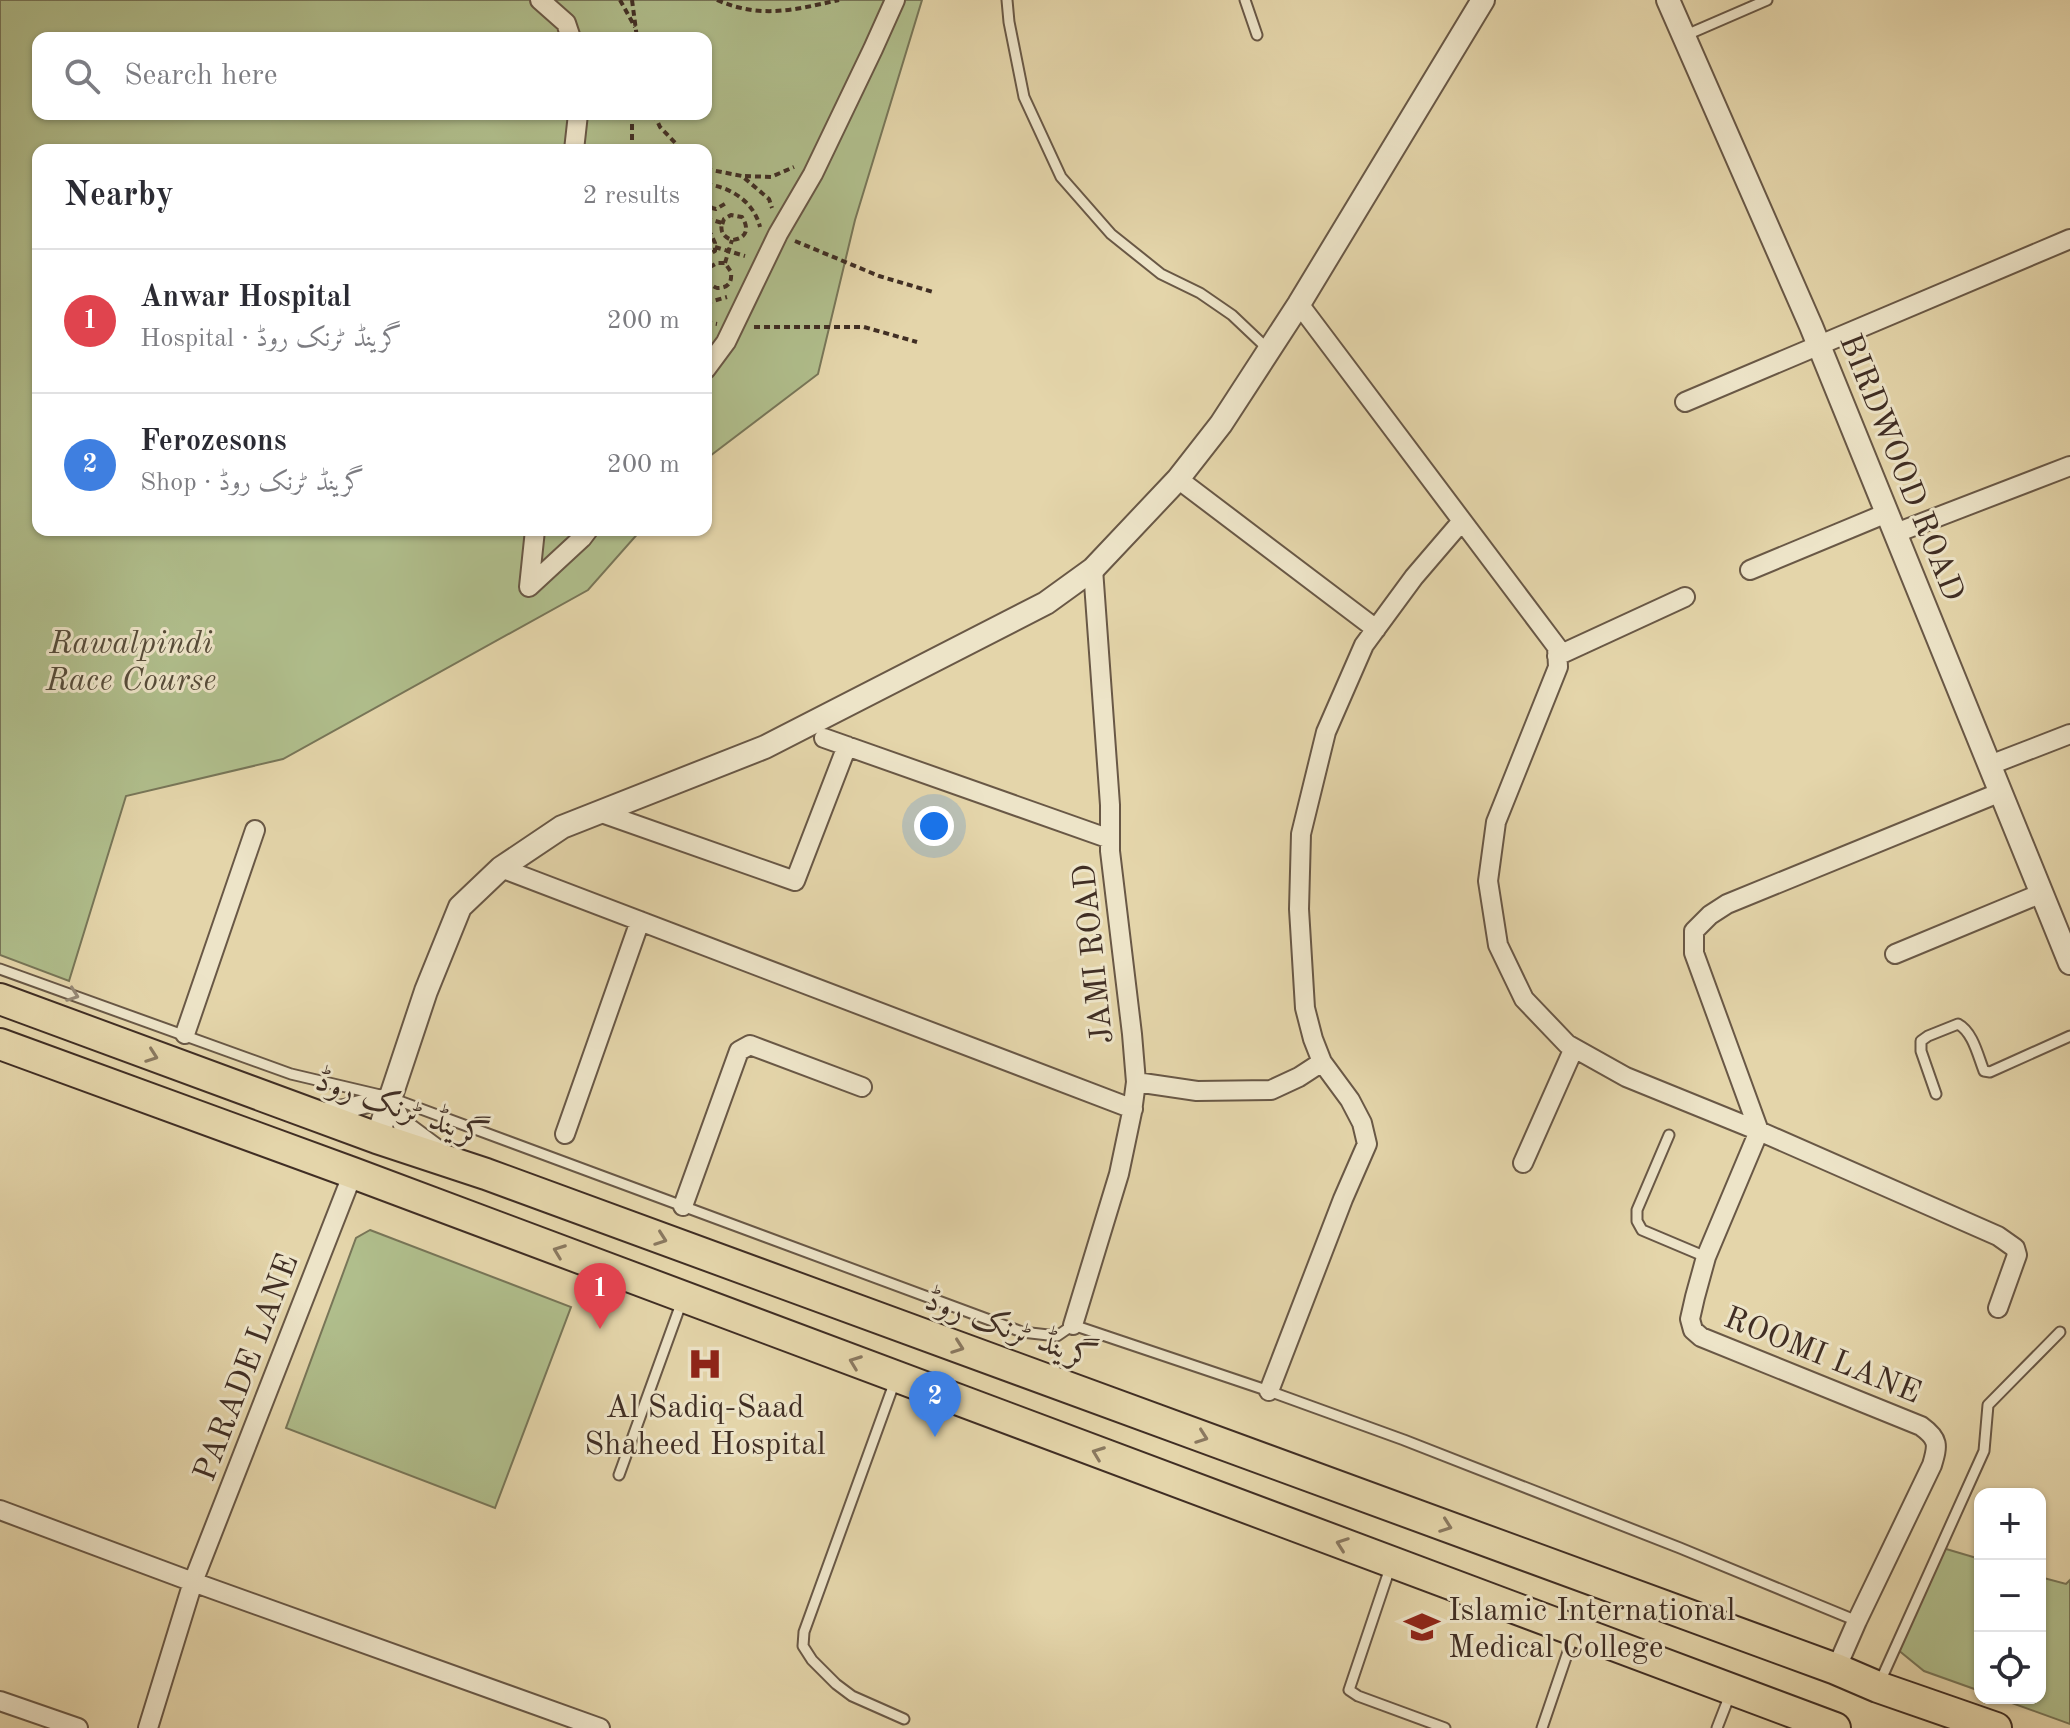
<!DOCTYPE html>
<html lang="en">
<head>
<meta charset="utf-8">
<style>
	body { margin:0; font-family:"Old Standard TT",Amiri,serif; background:#f2f2f3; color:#2b2b33 }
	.controls { position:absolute; right:24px; bottom:24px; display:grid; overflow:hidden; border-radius:16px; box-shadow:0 2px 6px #0004 }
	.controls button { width:72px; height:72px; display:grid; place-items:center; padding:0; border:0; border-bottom:2px solid #e1e1e2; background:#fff; color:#2b2b33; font:40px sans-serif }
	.you { position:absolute; left:934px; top:826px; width:28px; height:28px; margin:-20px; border:6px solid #fff; border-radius:50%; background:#1a73e8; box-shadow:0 0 0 12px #1a73e833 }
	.badge { display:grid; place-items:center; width:52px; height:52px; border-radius:50%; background:#8f2418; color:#fff; font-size:26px; font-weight:700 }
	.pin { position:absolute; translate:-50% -66px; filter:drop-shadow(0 2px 4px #0008) }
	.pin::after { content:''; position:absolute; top:42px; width:28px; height:24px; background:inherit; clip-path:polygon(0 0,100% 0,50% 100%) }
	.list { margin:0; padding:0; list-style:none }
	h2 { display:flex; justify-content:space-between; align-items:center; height:104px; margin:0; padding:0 32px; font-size:34px }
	h2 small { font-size:26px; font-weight:400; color:#7c7c81 }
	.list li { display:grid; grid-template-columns:52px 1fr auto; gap:24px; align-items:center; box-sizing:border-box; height:144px; padding:0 32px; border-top:2px solid #e1e1e2 }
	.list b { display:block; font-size:30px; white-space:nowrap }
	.list p { margin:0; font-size:26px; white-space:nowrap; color:#7c7c81 }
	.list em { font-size:26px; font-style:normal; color:#7c7c81 }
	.icon { flex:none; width:44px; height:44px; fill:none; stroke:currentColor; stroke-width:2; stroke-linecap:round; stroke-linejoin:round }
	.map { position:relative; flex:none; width:2070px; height:1728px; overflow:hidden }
	.search { position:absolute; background:#fff; box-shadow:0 2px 6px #0004; left:32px; top:32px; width:680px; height:88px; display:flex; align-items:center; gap:20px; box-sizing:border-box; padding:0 28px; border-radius:16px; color:#7c7c81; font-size:30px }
	.panel { position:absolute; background:#fff; box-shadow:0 2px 6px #0004; left:32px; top:144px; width:680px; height:392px; border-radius:16px }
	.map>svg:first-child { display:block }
	.green { fill:#b0be8c; stroke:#787658; stroke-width:2; fill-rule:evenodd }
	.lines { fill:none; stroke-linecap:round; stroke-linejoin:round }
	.service-casing { stroke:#695846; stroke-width:13 }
	.minor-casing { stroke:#695846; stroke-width:22 }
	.tertiary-casing { stroke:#695846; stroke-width:26 }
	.trunk-casing { stroke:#402e24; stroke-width:34 }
	.path { stroke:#402e24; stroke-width:4; stroke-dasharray:6 4; stroke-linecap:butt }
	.service { stroke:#ede4c8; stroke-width:9 }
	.minor { stroke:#ede4c8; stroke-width:18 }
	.tertiary { stroke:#ede4c8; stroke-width:22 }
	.trunk { stroke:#e4d5aa; stroke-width:30 }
	.oneway { stroke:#968976 }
	.oneway2 { stroke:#8a7960 }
	.labels { text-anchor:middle; stroke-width:6; stroke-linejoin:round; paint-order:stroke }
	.street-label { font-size:32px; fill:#402e24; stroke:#ede4c8 }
	.park-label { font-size:32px; font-style:italic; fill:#564b39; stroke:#ede4c8 }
	.poi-label { font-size:32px; fill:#402e24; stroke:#ede4c8 }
</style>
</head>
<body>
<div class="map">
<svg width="2070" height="1728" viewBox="0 0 2070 1728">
	<rect width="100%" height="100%" fill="#e4d5aa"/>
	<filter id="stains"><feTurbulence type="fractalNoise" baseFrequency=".0025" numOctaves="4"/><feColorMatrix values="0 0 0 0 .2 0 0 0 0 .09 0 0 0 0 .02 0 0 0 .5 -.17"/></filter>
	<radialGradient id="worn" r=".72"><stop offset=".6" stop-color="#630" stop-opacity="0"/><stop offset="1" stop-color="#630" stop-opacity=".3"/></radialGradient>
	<path class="green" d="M0,0h922l-67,220 -37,154 -112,85v-309h-668v380h603l-53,60 -305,169 -157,37 -57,185 -69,-26zM38,38h668v76h-668z
		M370,1230l201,77 -76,201 -209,-80 70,-190z
		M1936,1546l44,13v132l-56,-20 -32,-26z
		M2040,1577l26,7 4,-4v144l-72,-26h42z"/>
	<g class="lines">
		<g class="service-casing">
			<path id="service" d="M1007,0l2,22 15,75 37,80 50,57 50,40 39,19 32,22 37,35
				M1245,0l12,35
				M1684,36l83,-36
				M0,969l291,105 89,21
				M1936,1094l-15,-43v-10l7,-5 30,-12c15,8 20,32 26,47l6,1 80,-36
				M394,1099l628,233 35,4 16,-11 196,66 135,49 276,108 177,73
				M1669,1135l-32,75v11l5,9 64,27
				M895,1381l-91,251 -1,14 9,14 24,24 16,12 52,23
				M619,1475l63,-174
				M1390,1568l-41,122 9,6 87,32
				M1879,1684l105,-233 4,-46 72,-73
				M1542,1728l31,-91
				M1717,1728l14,-36"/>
		</g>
		<g class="minor-casing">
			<path id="minor" d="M540,0l26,23 5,15
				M574,150l4,-36
				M1299,304l258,343 1,20 -62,155 -8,59 10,64 26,54 43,45 59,33 133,54 239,105 17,12 2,7 -19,53
				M706,369l20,-27 52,-108 35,-60 60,-125 22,-49
				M1685,402l385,-163
				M1178,479l198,150
				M535,530l-6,57 53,-49 6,-8
				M1896,533l174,-67
				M1750,570l137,-57
				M1557,656l128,-59
				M824,738l286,101
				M1990,765l80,-31
				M599,812l196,69 52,-135
				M501,868l632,241
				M1895,954l147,-61
				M185,1034l70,-204
				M1136,1082l61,9 74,-1 28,-13 23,-15
				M318,1113l27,-4 45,-12 12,26 39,29
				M565,1134l75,-213
				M1523,1163l51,-115
				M683,1206l56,-155 11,-6 112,42
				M1073,1325l46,-151 13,-62 4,-30 -4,-48 -22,-183v-46l-17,-236
				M1269,1391l74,-192 24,-55 -5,-21 -12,-23 -28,-38 -9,-23 -8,-31 -6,-99 2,-75 25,-102 38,-87 50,-68 48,-56
				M0,1510l193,72 407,146
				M1836,1669l21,-48 75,-156c6,-20 7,-26 -11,-39l-220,-89 -8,-7 -3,-11 5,-22 11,-40 53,-126 -65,-178v-22l16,-16 17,-11 274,-112
				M0,1701l78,27
				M148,1728l45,-146 160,-409"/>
		</g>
		<g class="tertiary-casing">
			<path id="tertiary" d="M1668,0l143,326 259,637
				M377,1138l49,-147 34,-84 41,-39 61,-41 203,-80 281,-144 47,-34 85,-90 43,-55 78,-120 184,-304"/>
		</g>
		<g class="trunk-casing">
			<path id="trunk" d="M0,999l377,139 109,36 1350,495 42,18 118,41
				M0,1044l353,129 1482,555"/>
		</g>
		<path class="path" d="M620,0l15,27
			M632,0l5,38
			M717,0c44,19 77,10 122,0
			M632,114v36
			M654,114l6,13 22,23
			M706,169l36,7 27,23 3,9
			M745,176l26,1 23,-10
			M706,184c25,3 48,18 54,43
			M706,198l6,10 4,1 12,-7
			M706,218l16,5c-2,8 1,14 10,17 14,-1 18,-11 10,-23l-11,-2 -7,4 -3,9
			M706,232l5,2 4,9v8l-9,5
			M795,241l84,35 54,16
			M715,247l30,9
			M725,263l7,-23
			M706,270l2,1c-2,8 1,14 9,17 12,0 15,-6 14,-16l-6,-9h-8l-7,4 -3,9
			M706,303l21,-6
			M706,322l11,2
			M754,327h110l53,15"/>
		<use href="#service" class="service"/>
		<use href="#minor" class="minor"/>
		<use href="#tertiary" class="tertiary"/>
		<use href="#trunk" class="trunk"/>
	</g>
	<defs><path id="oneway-chevron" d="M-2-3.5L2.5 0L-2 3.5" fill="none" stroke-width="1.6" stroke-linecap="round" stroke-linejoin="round" transform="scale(2)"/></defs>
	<use class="oneway" href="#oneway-chevron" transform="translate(73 995) rotate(20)"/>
	<g class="oneway2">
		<use href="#oneway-chevron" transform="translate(152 1056) rotate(20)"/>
		<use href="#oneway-chevron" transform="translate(661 1239) rotate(20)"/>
		<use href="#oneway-chevron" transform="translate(559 1251) rotate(-159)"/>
		<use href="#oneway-chevron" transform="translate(958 1347) rotate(20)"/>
		<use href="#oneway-chevron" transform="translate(855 1362) rotate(-159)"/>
		<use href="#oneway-chevron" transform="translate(1202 1437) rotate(20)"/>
		<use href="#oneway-chevron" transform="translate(1098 1453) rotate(-159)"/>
		<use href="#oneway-chevron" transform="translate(1446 1526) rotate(20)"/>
		<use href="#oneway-chevron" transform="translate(1342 1544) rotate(-160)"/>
	</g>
	<defs>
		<g id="hospital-bare" transform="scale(2.76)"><path d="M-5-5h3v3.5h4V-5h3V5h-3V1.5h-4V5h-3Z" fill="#8f2418" stroke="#ede4c8" stroke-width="2.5" paint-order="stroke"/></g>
		<g id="university-bare" transform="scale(2.76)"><path d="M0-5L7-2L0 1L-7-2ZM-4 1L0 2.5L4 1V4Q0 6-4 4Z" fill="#8f2418" stroke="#ede4c8" stroke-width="2.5" paint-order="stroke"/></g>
	</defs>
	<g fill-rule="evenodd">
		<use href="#hospital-bare" x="705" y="1364"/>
		<use href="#university-bare" x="1422" y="1627"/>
	</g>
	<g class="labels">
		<g class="street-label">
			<text transform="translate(1903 467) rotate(68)" y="11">BIRDWOOD ROAD</text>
			<text transform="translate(1092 954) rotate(-96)" y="11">JAMI ROAD</text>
			<text transform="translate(402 1107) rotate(19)" y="11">گرینڈ ٹرنک روڈ</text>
			<text transform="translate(1011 1328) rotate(20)" y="11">گرینڈ ٹرنک روڈ</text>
			<text transform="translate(1823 1354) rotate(22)" y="11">ROOMI LANE</text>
			<text transform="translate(245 1367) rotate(-69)" y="11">PARADE LANE</text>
		</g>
		<g class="park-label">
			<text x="131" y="653">Rawalpindi<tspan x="131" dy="37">Race Course</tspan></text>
		</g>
		<g class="poi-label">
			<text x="705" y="1417">Al Sadiq-Saad<tspan x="705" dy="37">Shaheed Hospital</tspan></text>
			<text x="1448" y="1620" text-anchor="start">Islamic International<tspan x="1448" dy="37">Medical College</tspan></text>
		</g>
	</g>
	<rect width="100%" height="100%" filter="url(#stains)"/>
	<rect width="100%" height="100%" fill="url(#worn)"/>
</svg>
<div class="controls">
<button>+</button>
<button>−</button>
<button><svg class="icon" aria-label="locate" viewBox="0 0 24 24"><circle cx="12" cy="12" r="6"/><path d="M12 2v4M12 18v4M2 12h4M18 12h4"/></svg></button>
</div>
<div class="you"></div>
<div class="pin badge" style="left:600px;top:1329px;background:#e0444e">1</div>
<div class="pin badge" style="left:935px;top:1437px;background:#3f7fe0">2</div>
<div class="search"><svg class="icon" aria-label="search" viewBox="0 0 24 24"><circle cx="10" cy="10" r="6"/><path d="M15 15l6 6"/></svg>Search here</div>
<section class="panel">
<h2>Nearby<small>2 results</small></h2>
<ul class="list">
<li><span class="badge" style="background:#e0444e">1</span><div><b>Anwar Hospital</b><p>Hospital · گرینڈ ٹرنک روڈ</p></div><em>200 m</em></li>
<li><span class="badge" style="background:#3f7fe0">2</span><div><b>Ferozesons</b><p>Shop · گرینڈ ٹرنک روڈ</p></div><em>200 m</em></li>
</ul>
</section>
</div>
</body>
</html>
